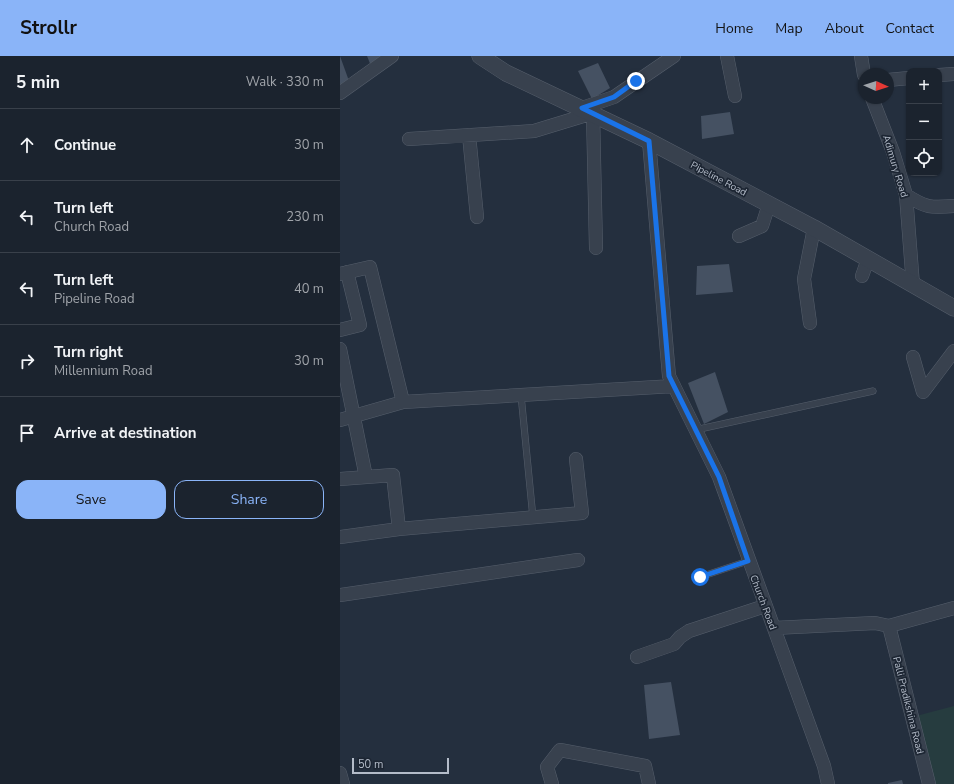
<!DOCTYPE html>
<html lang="en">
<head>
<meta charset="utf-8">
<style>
	body { margin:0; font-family:"Nunito Sans",sans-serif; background:#242b36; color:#f1f3f6 }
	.controls { position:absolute; right:12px; top:12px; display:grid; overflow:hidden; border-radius:8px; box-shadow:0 1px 3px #0004 }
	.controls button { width:36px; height:36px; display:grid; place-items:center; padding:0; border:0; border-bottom:1px solid #39404a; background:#1b232e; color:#f1f3f6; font:20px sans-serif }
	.compass { position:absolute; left:518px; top:12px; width:36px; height:36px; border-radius:50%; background:#1b232e; box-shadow:0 1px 3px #0004; rotate:93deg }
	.scale { position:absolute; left:12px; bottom:10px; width:97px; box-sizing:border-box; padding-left:4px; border:2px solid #b4bcc9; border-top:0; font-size:11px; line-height:14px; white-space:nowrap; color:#b4bcc9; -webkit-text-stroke:3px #1d2633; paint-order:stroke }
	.stop { position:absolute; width:12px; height:12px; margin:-9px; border:3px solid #1a73e8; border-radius:50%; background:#fff }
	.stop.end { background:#1a73e8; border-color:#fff; box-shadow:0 1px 4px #0008 }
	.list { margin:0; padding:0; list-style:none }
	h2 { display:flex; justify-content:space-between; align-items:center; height:52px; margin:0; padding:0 16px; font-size:17px }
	h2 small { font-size:13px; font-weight:400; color:#a0a4aa }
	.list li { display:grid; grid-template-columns:26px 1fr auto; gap:12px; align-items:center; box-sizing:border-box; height:72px; padding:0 16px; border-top:1px solid #39404a }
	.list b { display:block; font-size:15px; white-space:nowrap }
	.list p { margin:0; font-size:13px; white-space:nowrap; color:#a0a4aa }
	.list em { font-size:13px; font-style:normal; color:#a0a4aa }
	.actions { display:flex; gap:8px; padding:12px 16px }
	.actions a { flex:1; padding:9px 0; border:1px solid #8ab4f8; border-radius:12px; text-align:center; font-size:14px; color:#8ab4f8 }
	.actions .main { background:#8ab4f8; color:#111 }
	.icon { flex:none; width:22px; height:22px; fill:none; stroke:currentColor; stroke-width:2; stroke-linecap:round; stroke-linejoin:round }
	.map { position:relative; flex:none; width:614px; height:728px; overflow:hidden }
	header { display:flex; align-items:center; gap:24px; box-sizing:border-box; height:56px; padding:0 20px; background:#8ab4f8; color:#111 }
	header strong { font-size:19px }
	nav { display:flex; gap:22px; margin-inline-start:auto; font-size:14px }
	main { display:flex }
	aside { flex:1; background:#1b232e }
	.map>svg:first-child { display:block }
	.green { fill:#263c3f }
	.building { fill:#455162 }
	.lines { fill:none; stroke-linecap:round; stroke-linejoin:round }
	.service-casing { stroke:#565f6c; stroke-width:7 }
	.minor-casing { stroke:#565f6c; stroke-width:14 }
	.tertiary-casing { stroke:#565f6c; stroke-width:17 }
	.service { stroke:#38414e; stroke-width:6 }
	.minor { stroke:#38414e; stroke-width:13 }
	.tertiary { stroke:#38414e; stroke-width:16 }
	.route { stroke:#1a73e8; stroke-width:5 }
	.labels { text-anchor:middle; stroke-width:3.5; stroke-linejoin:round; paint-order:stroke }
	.street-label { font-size:10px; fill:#b4bcc9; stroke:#1d2633 }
</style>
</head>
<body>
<header>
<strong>Strollr</strong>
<nav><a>Home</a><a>Map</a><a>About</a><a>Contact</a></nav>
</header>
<main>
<aside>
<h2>5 min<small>Walk · 330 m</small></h2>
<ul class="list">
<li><svg class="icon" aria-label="ahead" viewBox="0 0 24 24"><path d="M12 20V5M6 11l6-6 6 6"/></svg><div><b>Continue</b></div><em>30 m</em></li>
<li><svg class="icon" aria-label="left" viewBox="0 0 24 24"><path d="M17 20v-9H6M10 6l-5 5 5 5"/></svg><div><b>Turn left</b><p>Church Road</p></div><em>230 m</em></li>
<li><svg class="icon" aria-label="left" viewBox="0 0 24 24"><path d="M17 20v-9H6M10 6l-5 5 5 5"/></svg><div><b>Turn left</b><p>Pipeline Road</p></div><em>40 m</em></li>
<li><svg class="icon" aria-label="right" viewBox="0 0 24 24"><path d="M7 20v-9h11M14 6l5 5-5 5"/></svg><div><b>Turn right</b><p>Millennium Road</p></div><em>30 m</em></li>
<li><svg class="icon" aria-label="arrive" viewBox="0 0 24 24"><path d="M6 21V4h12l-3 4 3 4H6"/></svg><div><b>Arrive at destination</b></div></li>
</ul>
<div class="actions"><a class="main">Save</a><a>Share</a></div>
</aside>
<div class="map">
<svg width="614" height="728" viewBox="0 0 614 728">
	<rect width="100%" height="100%" fill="#242f3e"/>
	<path class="green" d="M614,650v78h-21l-17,-68z"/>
	<path class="building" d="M0,0l9,25 -9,5z
		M27,0h20l-16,10z
		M258,7l12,25 -18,11 -14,-28z
		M390,56l4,22 -32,5 -1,-23z
		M389,208l4,28 -37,3 1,-29z
		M375,316l13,40 -24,12 -16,-41z
		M331,626l9,53 -31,4 -5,-54z
		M562,724l1,4h-15v-1z"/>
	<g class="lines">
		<g class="service-casing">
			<path id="service" d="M181,339l12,123
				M355,374l178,-39
				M360,521l48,-16"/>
		</g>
		<g class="minor-casing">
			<path id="minor" d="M387,0l8,40
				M521,0l3,19
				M599,19l15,-1
				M548,24l21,-2
				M0,37l52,-37
				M532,42l21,54 13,43 7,90
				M242,52l32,-11 60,-41
				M129,79l8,82
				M69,83l125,-8 59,-18 3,135
				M309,85l20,235 50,101 105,289 4,18
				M566,139c20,13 25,13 48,11
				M399,180l23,-10 7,-22
				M0,218l30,-7 33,135 -63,18
				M522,220l6,-17
				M470,267l-6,-44 10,-51
				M0,274l20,-5 -13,-53
				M0,293l26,128
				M573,301l10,35 31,-41
				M63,346l271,-16
				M0,423l53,-4 6,54 -59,8
				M59,473l183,-16 -6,-54
				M0,539l238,-35
				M549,570l40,158
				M434,572l101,-5 14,3 65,-18
				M297,601l37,-13 6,-7 9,-6 76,-25
				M0,717l3,11
				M212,728l-5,-17 13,-17 85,16 4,18"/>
		</g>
		<g class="tertiary-casing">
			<path id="tertiary" d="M140,0l26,17 143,68 165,87 140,80"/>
		</g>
		<use href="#service" class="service"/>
		<use href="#minor" class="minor"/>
		<use href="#tertiary" class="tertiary"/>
	</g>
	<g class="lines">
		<path class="route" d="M296,25l-22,16 -32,11 67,33 20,235 50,101 29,84 -48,16"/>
	</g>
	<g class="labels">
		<g class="street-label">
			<text transform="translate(556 110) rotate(73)" y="4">Adimury Road</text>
			<text transform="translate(379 122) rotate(28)" y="4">Pipeline Road</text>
			<text transform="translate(424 546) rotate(69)" y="4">Church Road</text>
			<text transform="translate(569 649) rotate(76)" y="4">Palli Pradikshina Road</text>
		</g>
	</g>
</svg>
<div class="controls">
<button>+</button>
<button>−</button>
<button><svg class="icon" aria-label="locate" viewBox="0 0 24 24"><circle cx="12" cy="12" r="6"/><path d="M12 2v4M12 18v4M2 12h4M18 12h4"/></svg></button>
</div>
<svg class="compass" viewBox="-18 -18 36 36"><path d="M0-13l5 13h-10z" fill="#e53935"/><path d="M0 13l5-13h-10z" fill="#a0a4aa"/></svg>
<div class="scale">50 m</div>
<div class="stop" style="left:360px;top:521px"></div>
<div class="stop end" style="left:296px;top:25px"></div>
</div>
</main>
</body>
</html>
